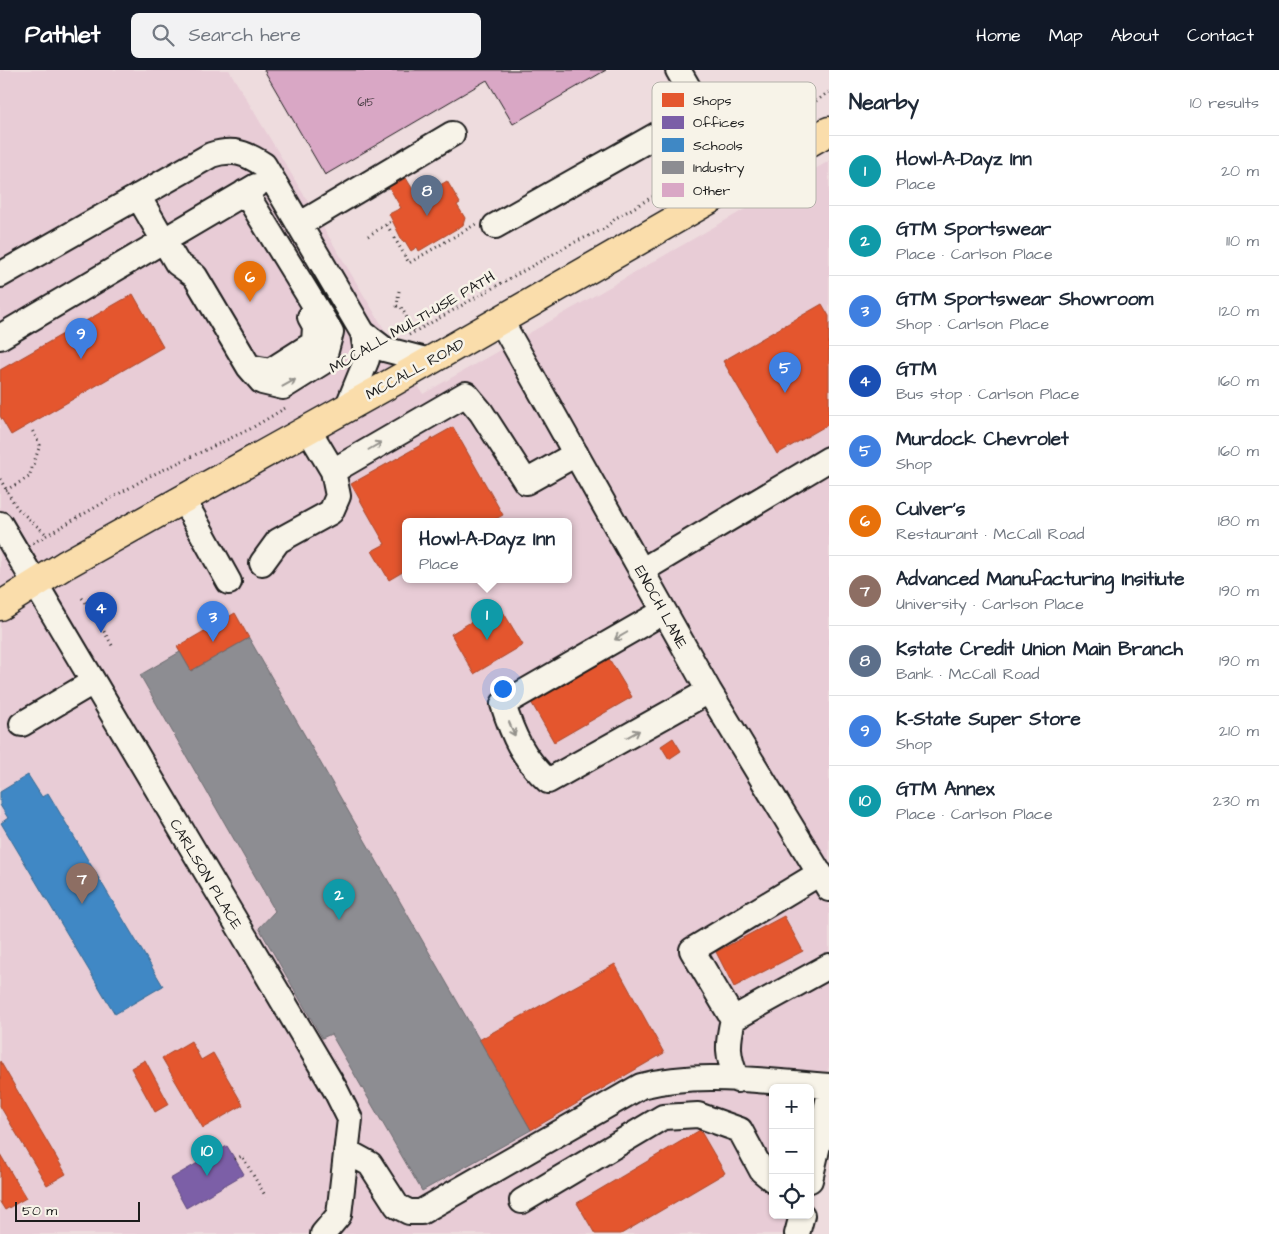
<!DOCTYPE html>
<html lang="en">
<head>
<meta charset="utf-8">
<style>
	body { margin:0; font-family:"Architects Daughter",sans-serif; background:#f2f2f3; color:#1f2937 }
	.controls { position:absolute; right:15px; bottom:15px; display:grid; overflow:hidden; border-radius:8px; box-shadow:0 1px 4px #0004 }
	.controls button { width:45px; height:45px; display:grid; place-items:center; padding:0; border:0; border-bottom:1px solid #e0e1e3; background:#fff; color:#1f2937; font:25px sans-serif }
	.scale { position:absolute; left:15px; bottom:12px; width:125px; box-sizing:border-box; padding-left:5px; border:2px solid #1c1c1c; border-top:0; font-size:14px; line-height:18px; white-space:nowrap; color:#1c1c1c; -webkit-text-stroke:4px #f7f3e8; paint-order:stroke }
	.you { position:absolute; left:502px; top:618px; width:18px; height:18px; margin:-12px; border:4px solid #fff; border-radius:50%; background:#1a73e8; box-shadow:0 0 0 8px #1a73e833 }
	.badge { display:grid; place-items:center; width:32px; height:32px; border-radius:50%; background:#111827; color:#fff; font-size:16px; font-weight:700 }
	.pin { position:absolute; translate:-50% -41px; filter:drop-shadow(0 1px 2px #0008) }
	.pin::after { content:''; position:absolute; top:26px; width:18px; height:15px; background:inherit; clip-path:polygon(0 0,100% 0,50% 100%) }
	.popup { position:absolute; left:402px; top:448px; width:170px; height:65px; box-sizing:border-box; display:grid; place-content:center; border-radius:8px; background:#fff; filter:drop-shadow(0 1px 4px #0005); font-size:16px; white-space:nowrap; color:#747a83 }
	.popup b { font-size:19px; color:#1f2937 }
	.popup::after { content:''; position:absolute; left:50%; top:100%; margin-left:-10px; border:10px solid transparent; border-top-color:#fff }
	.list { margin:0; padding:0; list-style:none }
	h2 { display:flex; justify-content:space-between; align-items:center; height:65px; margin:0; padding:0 20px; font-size:21px }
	h2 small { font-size:16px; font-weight:400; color:#747a83 }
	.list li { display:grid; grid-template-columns:32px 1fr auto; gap:15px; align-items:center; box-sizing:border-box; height:70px; padding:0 20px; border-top:1px solid #e0e1e3 }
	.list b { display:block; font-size:19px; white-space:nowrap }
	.list p { margin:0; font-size:16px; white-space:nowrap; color:#747a83 }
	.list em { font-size:16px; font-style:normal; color:#747a83 }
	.icon { flex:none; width:28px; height:28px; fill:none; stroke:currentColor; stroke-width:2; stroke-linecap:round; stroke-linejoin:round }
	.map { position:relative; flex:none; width:829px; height:1164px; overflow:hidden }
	header { display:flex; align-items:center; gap:30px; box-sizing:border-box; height:70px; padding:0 25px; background:#111827; color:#fff }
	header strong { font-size:24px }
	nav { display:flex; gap:28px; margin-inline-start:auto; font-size:18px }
	.search { width:350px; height:45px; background:#f2f2f3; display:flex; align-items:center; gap:12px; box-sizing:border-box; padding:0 18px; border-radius:8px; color:#747a83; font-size:19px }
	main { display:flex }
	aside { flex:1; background:#fff }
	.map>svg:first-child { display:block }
	.built { fill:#e8ccd6; fill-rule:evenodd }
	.shops { fill:#e4572e; stroke:#a84529 }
	.offices { fill:#7b5ea7; stroke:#5e4a7d }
	.schools { fill:#3f88c5; stroke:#346892 }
	.industry { fill:#8d8d92; stroke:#6b6b6f }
	.building { fill:#d9a7c5; stroke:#1c1c1c }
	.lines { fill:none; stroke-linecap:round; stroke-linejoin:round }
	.minor-casing { stroke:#1c1c1c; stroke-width:28 }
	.major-casing { stroke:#1c1c1c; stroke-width:31 }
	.path { stroke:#1c1c1c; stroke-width:3; stroke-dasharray:1 4; stroke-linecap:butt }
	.minor { stroke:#f7f3e8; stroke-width:24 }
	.major { stroke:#faddab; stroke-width:28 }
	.oneway { stroke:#94928c }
	.labels { text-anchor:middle; stroke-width:5; stroke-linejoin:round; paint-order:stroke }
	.number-label { font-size:12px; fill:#4b3f46 }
	.street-label { font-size:15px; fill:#1c1c1c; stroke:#f7f3e8 }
	.key { fill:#f7f3e8; stroke:#b5b2ab; stroke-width:1 }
	.key-label { font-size:14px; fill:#1c1c1c }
</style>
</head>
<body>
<header>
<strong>Pathlet</strong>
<div class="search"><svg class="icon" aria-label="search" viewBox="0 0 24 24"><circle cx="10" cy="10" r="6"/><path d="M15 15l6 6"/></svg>Search here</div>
<nav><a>Home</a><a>Map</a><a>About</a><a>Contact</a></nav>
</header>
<main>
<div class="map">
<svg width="829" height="1164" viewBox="0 0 829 1164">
	<rect width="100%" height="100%" fill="#eedcde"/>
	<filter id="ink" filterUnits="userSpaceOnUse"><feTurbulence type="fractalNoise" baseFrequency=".02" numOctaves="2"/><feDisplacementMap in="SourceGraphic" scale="10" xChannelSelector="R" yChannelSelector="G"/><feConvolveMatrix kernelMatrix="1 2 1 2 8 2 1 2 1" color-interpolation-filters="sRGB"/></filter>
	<g filter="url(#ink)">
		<path class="built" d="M0,0h229l194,324 406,-233v905l-19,76v-54h-37v127h19l-5,19h-787zM406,451h162v58h-162z"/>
		<path class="shops" d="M406,108l12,20 29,-17 13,22 -3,2 8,13 -2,7 -44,26 -2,-4 -6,4 -6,-10 -2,1 -14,-28 12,-6 -12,-21z
			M133,224l30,53 -152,88 -11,-19v-46z
			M822,234l7,12v108l-52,30 -54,-93z
			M453,357l50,88 -11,6h-86v49l-17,10 -17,-29 13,-7 -34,-60z
			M499,535l24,40 -49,29 -23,-40z
			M235,543l14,25 -58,33 -14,-24z
			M608,587l24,40 -78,45 -23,-40z
			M673,668l8,13 -12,8 -8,-13z
			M784,846l19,35 -69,36 -18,-35z
			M615,894l49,89 -133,77 -52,-90z
			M191,971l10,19 12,-7 30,52 -40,23 -41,-70z
			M145,990l24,44 -14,8 -24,-44z
			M0,991l66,113 -19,11 -47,-79z
			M700,1060l25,43 -104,61h-26l-18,-31z
			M0,1084l26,44 -21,12 -5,-8z"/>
		<path class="offices" d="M227,1076l17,28 -58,34 -16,-29z"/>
		<path class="schools" d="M28,705l14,22 6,-4 115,193 -48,28 -114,-191 7,-5 -8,-13v-13z"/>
		<path class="industry" d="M249,568l282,492 -109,61 -91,-157 -9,4 -63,-110 16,-17 -135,-236 40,-23 11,19z"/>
		<path class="building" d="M264,0h342l-93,54 -26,-44 -162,95z"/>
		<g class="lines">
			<g class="minor-casing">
				<path id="minor" d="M138,126l39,67 18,13 54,91 13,15 21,5 40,-25 8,-30 -86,-140
					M299,155l153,-91
					M495,156l206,-116 -23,-40
					M0,205l211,-120c22,-7 35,-2 53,10l99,168 4,26 -20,49
					M501,251l208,370 120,198
					M363,263l21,16 46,12
					M0,267l256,-151
					M249,297l21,4 44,-28 1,-17 -5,-9
					M333,401l133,-77 15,18 45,70 50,-28
					M183,429l46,83
					M0,454l335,565 15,30 -11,96 -16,19
					M262,493l16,-22 53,-29 7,-16 -5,-25 -25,-42
					M641,501l188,-112
					M663,542l-160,92c10,32 20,54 45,77l161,-90
					M22,654l71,-42
					M820,803l-128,77 41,69 96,-53
					M733,949c-6,26 -6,36 4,61
					M346,1081l24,13 27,42 12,6h12l220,-126c58,-16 128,-4 188,0
					M810,1110l19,-83
					M522,1131l141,-84 35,-2 42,15 22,41 11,9
					M797,1164l5,-19"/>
			</g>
			<g class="major-casing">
				<path id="major" d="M0,536l65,-41 328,-183 436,-251"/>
			</g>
			<path class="path" d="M387,155l22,38 67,-39
				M368,166l24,-15
				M399,221l-2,15 4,1 14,25
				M409,265l164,-92 31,-14 12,-11 187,-108 26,-18
				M0,409l17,29 30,27
				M6,420l23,-13 11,-32 -8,-15
				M33,473l117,-67 100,-47 37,-22
				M82,528l9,11 22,38
				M235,1089l7,-3 24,41"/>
			<use href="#minor" class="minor"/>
			<use href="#major" class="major"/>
		</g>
		<defs><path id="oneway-shaft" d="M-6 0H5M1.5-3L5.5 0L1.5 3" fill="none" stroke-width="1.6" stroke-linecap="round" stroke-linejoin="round" transform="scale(1.25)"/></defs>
		<g class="oneway">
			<use href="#oneway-shaft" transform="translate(289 313) rotate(-29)"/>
			<use href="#oneway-shaft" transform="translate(375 376) rotate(-30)"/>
			<use href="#oneway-shaft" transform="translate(621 566) rotate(150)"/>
			<use href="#oneway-shaft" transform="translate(512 659) rotate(67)"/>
			<use href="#oneway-shaft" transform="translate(633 664) rotate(-29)"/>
		</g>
	</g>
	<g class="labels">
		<g class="number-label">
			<text x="366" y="36">615</text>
		</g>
		<g class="street-label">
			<text transform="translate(412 252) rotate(-30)" y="5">MCCALL MULTI-USE PATH</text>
			<text transform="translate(415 299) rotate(-29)" y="5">MCCALL ROAD</text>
			<text transform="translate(661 537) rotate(61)" y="5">ENOCH LANE</text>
			<text transform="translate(206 804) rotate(59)" y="5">CARLSON PLACE</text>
		</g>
	</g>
	<rect x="652" y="12" width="164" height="126" rx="8" class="key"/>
	<rect x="662" y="23" width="22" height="14" fill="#e4572e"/>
	<rect x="662" y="46" width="22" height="13" fill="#7b5ea7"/>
	<rect x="662" y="68" width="22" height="14" fill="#3f88c5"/>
	<rect x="662" y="91" width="22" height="13" fill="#8d8d92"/>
	<rect x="662" y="113" width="22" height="14" fill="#d9a7c5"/>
	<g class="key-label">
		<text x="693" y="35">Shops</text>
		<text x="693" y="57">Offices</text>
		<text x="693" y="80">Schools</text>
		<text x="693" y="102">Industry</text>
		<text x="693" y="125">Other</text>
	</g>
</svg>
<div class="controls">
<button>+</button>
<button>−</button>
<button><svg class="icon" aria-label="locate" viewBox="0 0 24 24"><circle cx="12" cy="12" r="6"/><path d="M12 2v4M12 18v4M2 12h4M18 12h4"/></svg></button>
</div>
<div class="scale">50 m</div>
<div class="you"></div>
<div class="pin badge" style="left:487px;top:570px;background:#0f9aa8">1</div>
<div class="popup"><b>Howl-A-Dayz Inn</b>Place</div>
<div class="pin badge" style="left:339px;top:850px;background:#0f9aa8">2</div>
<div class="pin badge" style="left:213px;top:572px;background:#3f7fe0">3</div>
<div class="pin badge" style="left:101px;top:563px;background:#1a4fb4">4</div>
<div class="pin badge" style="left:785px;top:323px;background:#3f7fe0">5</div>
<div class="pin badge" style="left:250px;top:232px;background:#e8710a">6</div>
<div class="pin badge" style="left:82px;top:834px;background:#8d6e63">7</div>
<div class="pin badge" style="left:427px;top:146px;background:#5c6f8a">8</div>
<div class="pin badge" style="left:81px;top:289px;background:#3f7fe0">9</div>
<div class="pin badge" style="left:207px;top:1106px;background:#0f9aa8">10</div>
</div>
<aside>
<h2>Nearby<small>10 results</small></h2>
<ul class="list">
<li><span class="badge" style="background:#0f9aa8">1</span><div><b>Howl-A-Dayz Inn</b><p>Place</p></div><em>20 m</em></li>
<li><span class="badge" style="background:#0f9aa8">2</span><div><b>GTM Sportswear</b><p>Place · Carlson Place</p></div><em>110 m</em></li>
<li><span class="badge" style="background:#3f7fe0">3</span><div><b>GTM Sportswear Showroom</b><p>Shop · Carlson Place</p></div><em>120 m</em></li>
<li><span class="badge" style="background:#1a4fb4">4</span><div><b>GTM</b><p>Bus stop · Carlson Place</p></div><em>160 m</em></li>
<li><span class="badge" style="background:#3f7fe0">5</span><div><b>Murdock Chevrolet</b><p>Shop</p></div><em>160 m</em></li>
<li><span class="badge" style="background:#e8710a">6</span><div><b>Culver's</b><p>Restaurant · McCall Road</p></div><em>180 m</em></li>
<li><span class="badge" style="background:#8d6e63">7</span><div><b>Advanced Manufacturing Insitiute</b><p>University · Carlson Place</p></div><em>190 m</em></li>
<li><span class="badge" style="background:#5c6f8a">8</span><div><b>Kstate Credit Union Main Branch</b><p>Bank · McCall Road</p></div><em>190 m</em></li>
<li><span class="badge" style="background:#3f7fe0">9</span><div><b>K-State Super Store</b><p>Shop</p></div><em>210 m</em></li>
<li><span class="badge" style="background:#0f9aa8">10</span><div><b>GTM Annex</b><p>Place · Carlson Place</p></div><em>230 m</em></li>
</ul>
</aside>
</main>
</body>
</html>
